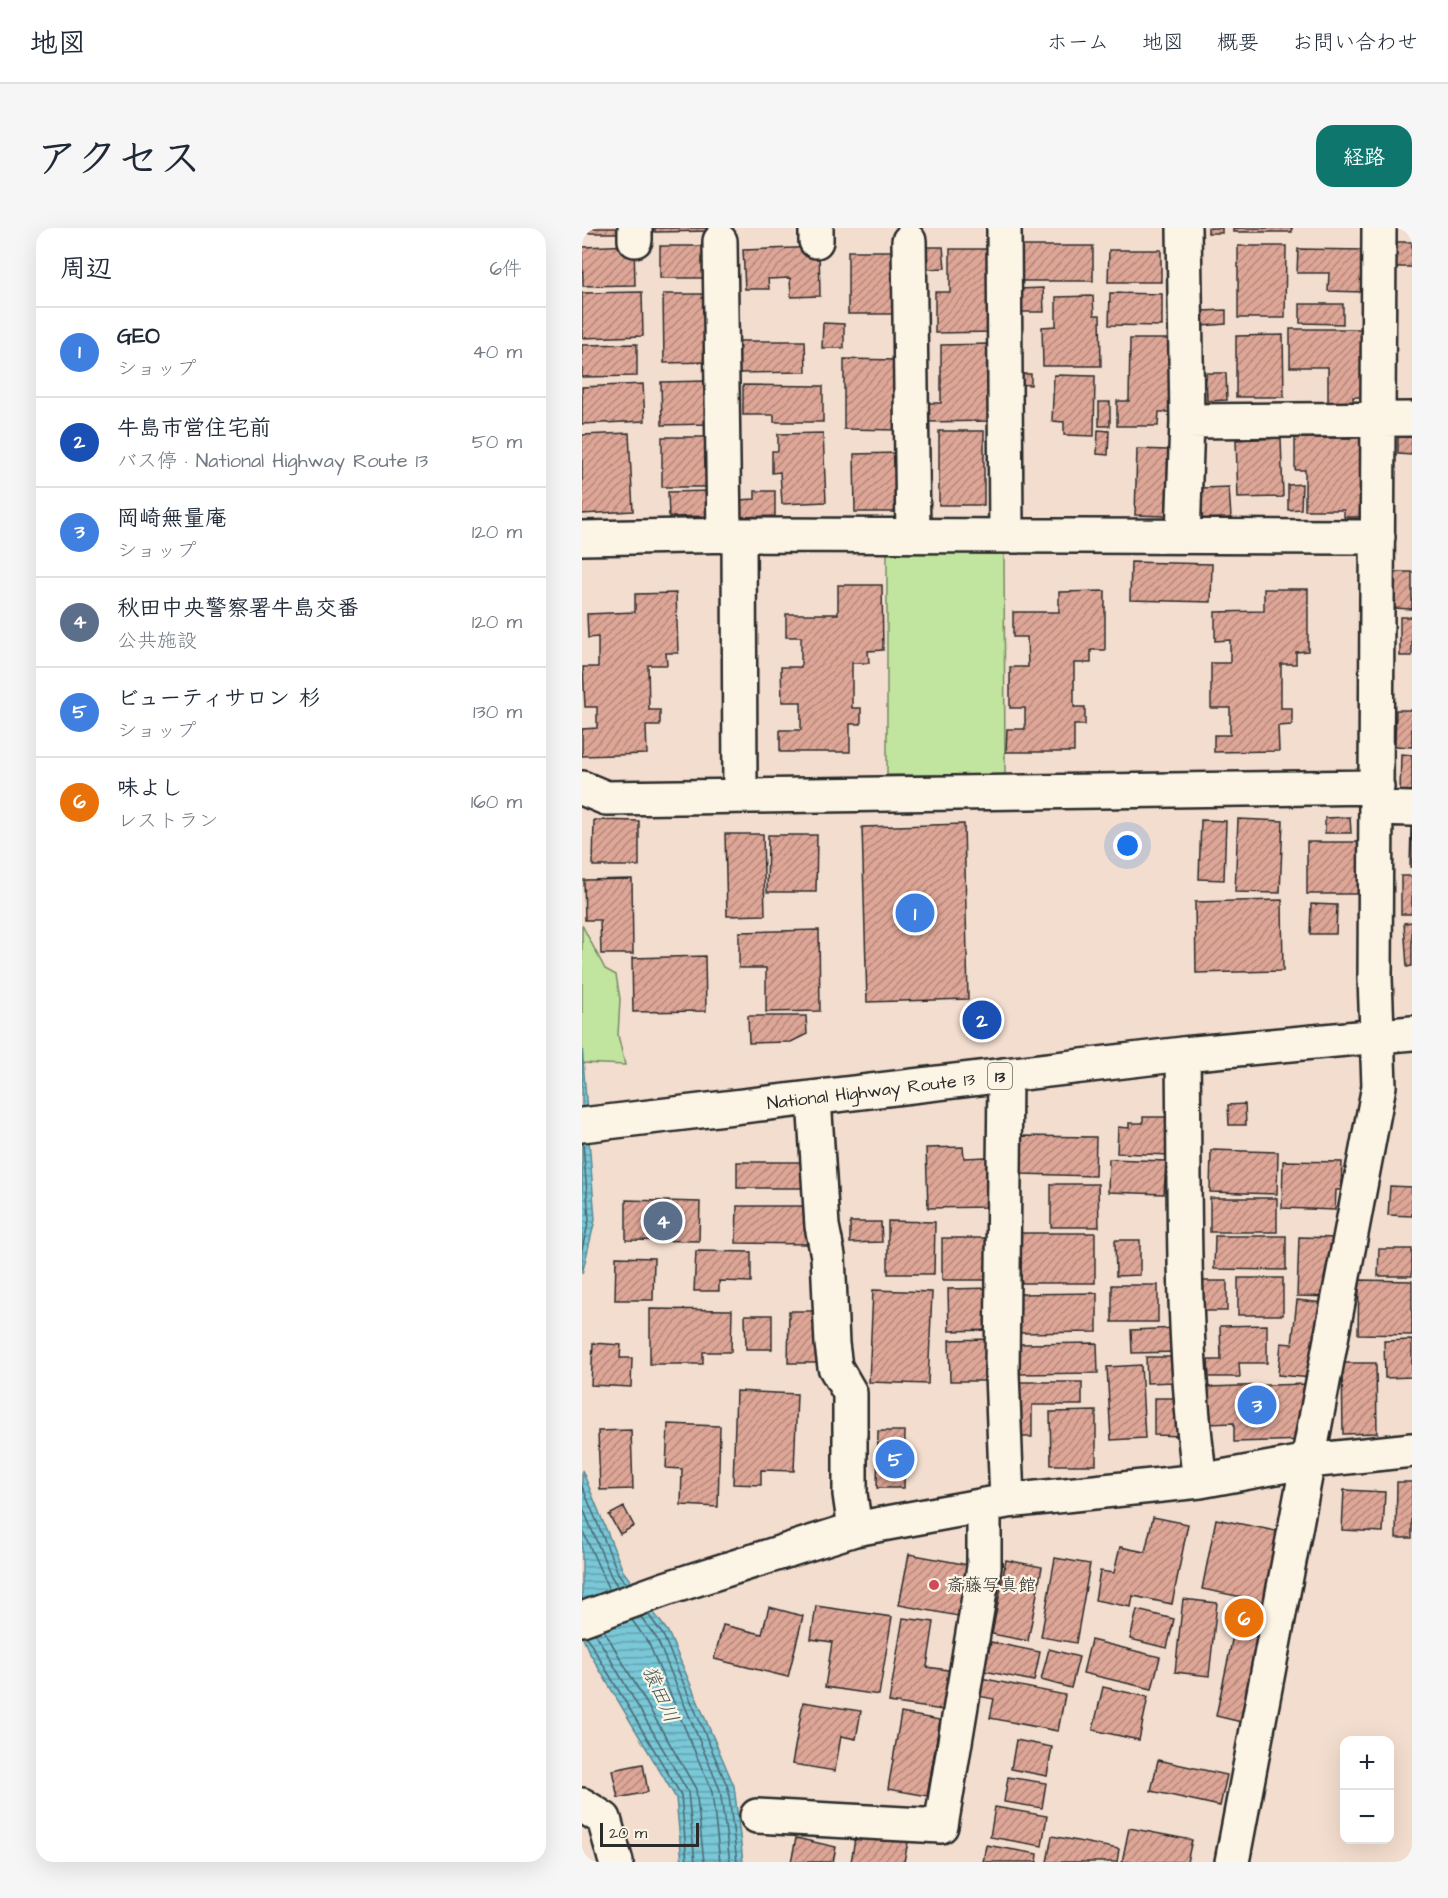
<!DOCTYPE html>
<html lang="ja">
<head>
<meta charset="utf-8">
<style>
	body { margin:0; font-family:"Architects Daughter","Klee One",sans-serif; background:#f6f6f7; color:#1f2937 }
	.controls { position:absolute; right:18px; bottom:18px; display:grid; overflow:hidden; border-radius:12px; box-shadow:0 6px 24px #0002 }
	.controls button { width:54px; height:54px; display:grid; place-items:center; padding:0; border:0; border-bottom:2px solid #e0e1e3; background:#fff; color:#1f2937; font:30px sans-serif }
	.scale { position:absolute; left:18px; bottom:15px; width:99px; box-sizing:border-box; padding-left:6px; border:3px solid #2b2b2b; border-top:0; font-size:16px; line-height:21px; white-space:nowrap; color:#2b2b2b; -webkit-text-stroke:4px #fcf5e5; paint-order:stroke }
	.you { position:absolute; left:546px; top:618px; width:21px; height:21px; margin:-15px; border:4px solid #fff; border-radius:50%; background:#1a73e8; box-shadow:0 0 0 9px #1a73e833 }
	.badge { display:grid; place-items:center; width:39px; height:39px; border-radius:50%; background:#0f766e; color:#fff; font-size:20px; font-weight:700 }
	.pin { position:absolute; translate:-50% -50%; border:3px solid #fff; box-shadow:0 2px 6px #0006 }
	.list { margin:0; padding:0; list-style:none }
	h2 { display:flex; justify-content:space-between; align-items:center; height:78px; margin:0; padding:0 24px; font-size:26px }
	h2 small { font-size:20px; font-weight:400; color:#747a83 }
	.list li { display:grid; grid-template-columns:39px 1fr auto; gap:18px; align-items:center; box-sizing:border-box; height:90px; padding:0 24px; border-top:2px solid #e0e1e3 }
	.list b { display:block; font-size:22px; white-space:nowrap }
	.list p { margin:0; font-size:20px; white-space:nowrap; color:#747a83 }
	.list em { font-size:20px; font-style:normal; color:#747a83 }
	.map { position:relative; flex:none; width:830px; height:1634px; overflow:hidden; border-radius:18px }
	header { display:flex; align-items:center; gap:36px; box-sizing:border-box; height:84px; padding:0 30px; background:#fff; border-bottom:2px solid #e0e1e3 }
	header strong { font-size:28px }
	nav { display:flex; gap:33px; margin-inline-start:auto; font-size:21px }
	.intro { display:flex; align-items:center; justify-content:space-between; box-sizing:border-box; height:144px; padding:0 36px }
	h1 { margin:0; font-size:42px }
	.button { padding:15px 27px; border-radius:18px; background:#0f766e; color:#fff; font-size:21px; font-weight:700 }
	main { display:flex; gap:36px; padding:0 36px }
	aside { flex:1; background:#fff; border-radius:18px; box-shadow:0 6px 24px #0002 }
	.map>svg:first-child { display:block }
	.green { fill:#c1e59f; stroke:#768865; stroke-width:1.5 }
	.water { fill:url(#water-rules); stroke:#5a8992; stroke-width:1.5 }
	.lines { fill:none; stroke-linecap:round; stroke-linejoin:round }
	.shore { stroke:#4a6970; stroke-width:1.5 }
	.building { fill:url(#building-hatch); stroke:#2b2b2b; stroke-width:1.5 }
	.minor-casing { stroke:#2b2b2b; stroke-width:38 }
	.highway-casing { stroke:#2b2b2b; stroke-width:38 }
	.minor { stroke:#fcf5e5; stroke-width:33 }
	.highway { stroke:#fcf5e5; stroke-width:33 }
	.poi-dot { fill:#d1495b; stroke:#fcf5e5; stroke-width:2 }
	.labels { text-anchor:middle; stroke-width:4.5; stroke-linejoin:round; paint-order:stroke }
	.shield { fill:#fcf5e5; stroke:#6a6863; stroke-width:1.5 }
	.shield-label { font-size:16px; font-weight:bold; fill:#2b2b2b }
	.street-label { font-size:18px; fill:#2b2b2b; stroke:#fcf5e5 }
	.poi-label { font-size:18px; fill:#2b2b2b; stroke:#fcf5e5; text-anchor:start }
	.water-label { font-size:20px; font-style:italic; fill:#425a5f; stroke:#fcf5e5 }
</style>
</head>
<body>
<header>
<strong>地図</strong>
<nav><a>ホーム</a><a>地図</a><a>概要</a><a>お問い合わせ</a></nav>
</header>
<div class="intro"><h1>アクセス</h1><a class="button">経路</a></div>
<main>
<aside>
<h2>周辺<small>6件</small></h2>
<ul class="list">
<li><span class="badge" style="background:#3f7fe0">1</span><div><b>GEO</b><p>ショップ</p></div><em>40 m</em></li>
<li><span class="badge" style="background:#1a4fb4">2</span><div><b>牛島市営住宅前</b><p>バス停 · National Highway Route 13</p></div><em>50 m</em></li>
<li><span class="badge" style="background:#3f7fe0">3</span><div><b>岡崎無量庵</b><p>ショップ</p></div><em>120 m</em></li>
<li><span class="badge" style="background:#5c6f8a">4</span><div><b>秋田中央警察署牛島交番</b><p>公共施設</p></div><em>120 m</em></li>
<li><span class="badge" style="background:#3f7fe0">5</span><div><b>ビューティサロン 杉</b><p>ショップ</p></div><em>130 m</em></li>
<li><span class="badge" style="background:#e8710a">6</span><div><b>味よし</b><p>レストラン</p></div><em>160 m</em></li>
</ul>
</aside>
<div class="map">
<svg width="830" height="1634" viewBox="0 0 830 1634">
	<defs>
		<pattern id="water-rules" width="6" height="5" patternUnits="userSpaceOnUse" patternTransform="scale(1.5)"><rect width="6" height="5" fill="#79c7d7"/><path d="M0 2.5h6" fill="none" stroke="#63a2af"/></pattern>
		<pattern id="building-hatch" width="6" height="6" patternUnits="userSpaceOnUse" patternTransform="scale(1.5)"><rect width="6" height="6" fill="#dea697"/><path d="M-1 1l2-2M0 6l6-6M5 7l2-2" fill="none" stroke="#b4877b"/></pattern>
	</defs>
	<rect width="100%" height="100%" fill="#f3ddce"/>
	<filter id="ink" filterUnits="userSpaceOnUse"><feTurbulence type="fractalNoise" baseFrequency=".0167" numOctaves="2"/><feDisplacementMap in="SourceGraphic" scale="12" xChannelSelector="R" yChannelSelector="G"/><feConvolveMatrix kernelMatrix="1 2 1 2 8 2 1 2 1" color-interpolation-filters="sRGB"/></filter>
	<g filter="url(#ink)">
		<path class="green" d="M305,324h117l1,223h-118z
			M0,697l23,44 11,6 4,24 -2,36 7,30 -43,-2z"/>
		<path class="water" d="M0,818l13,174 -13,54z
			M0,1242l41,101 45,61 66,154 9,76h-61l-6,-64 -87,-146 -7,-16z"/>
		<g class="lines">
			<path class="shore" d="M0,1021l7,-29 -6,-77
				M0,1258l36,87 8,11
				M0,1278l29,70 7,11
				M0,1301l27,61
				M66,1386l15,21 65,153 9,74
				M59,1389l16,22 63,151 10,72
				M50,1392l17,24 63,148 8,70
				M22,1402l92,159 8,73
				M13,1405l93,159 7,70
				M4,1408l95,159 6,67"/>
		</g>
		<path class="building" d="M0,0h36v5h-36z
			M73,0h57v3l-57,1z
			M626,0h14v5h-14z
			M651,0h59v4h-59z
			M811,14h19v25h-19z
			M52,17l1,40 -52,1 -1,-39z
			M78,18h47l1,32h-48z
			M439,18h72v35h-73z
			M656,18h48l-1,72h-47z
			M237,19l1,49 -29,1 -1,-19 -22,1 1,10h-24l-2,-39z
			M345,19h16l2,21 -17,1z
			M368,21h44v83l-59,1v-41h15z
			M716,21l66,1 -1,42 -35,-1 1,-18h-32z
			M527,22h52v32h-53z
			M266,23h49v63h-49z
			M461,60l1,24h-27v-23z
			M60,64l1,44 -61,2v-45z
			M528,65l52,1v32l-53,-1z
			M81,66h45l1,68 -45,1z
			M511,68l1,19h6l1,51h-58l-1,-39 14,-1v-29z
			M718,76h43v20l-43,-1z
			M644,82v14l-24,2 -1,-15z
			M241,95l21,1v24h-22z
			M708,101h76l5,68h-18v8h-25v-38h-38z
			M701,107l1,62h-48v-61z
			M548,111h46v73h-17l-1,14h-41v-25h12z
			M156,113h67l1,31 -68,1z
			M55,116v32l-55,1v-32z
			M408,116l1,77 -68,1 -1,-19h19v-58z
			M262,131l54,1v70l-54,-1z
			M624,145h20l1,27 -20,1z
			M435,146h14v11l-14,-1z
			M472,147l41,1 -1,60 -30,-1v-13l-12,-1z
			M126,153l1,43 -47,1 -1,-43z
			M61,156l2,37 -63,3v-37z
			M161,157l80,1v36h-49v-7h-31z
			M517,174h11v24h-11z
			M516,202l11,1 -1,24 -11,-1z
			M816,202h14v25l-14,-1z
			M357,203h45v74h-45z
			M47,205l4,78 -51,3v-79z
			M241,205l3,69 -44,2 -2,-32 -8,1v-22h6v-17z
			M80,209h48l1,50h-49z
			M699,210l2,59 -45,1 -2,-58z
			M713,210h65v39h11l1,40h-28v-7h-39v-40h-10z
			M555,221l31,1 -2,66 -31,-1z
			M315,225v59h-42l-1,-58z
			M720,256l-1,25 -13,1v-25z
			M647,259l2,31 -29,1 -1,-31z
			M129,263v25l-42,1 -1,-25z
			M173,263h20v25l-35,1 -1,-17 16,-1z
			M549,334l81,2 -1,38 -81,-2z
			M810,344h20v37l-20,-1z
			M256,357h44l1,65 -15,1 1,12h-17v45h9v16h-11v28h-70v-22h21v-28h-19l-1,-35h20v-30h-15v-23h52z
			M682,361h44v62l-12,1v12h-15v44h11v17l-14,1 1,25 -65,1v-17h16v-27h-19v-45h19v-23l-15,1v-29l49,-1z
			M523,363v59h-14v13h-17v44h11v18h-11v27h-68l1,-23h18v-21h-15v-41h18l-1,-30h-14v-25h46v-20z
			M94,365l2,60h-12l1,12h-19l1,45h11v16h-14l1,28 -65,2v-27l15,-1v-21h-12l-2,-40h15v-30l-10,1 -1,-24 48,-2v-18z
			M818,389h12v39h-12z
			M814,482h16v37l-17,-1z
			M819,526l11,1v39l-12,-1z
			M768,589l1,16h-26v-15z
			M656,591l45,2 -3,72 -45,-1z
			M12,592l45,1v45h-46z
			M619,592l25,1 -2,59 -25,-1z
			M382,596l4,175 -101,3 -5,-175z
			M829,599h1v40h-2z
			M143,606h38l2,81 -38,1z
			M186,607h49l-1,57h-49z
			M725,614h54v52h-54z
			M819,648h11v38h-11z
			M50,651l1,75h-32l-1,-34h-15l-1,-40z
			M700,672l1,71 -87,2 -1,-71z
			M729,676l26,1 -1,29h-26z
			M830,694v44l-5,1 -3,-44z
			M237,702l1,81 -54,1v-44h-27v-36z
			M123,728l1,55 -73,1 -1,-54z
			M166,788h58l1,18 -16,8 -42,1z
			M663,876l1,21h-17l-1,-20z
			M561,889h28v38l-54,-2 1,-26 11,1v-5h14z
			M438,908l76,1 -1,39 -75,-2z
			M381,919l1,11 23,-1 1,50 -60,1 -2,-60z
			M629,922l67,2 -1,42 -67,-2z
			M527,931l57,2 -2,33 -56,-2z
			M701,933l59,1 -1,28h-5l-1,20 -53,-2z
			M155,934h73v26h-73z
			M469,956h47l1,43h-48z
			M808,958l22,1v29l-24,-1z
			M628,970h67v34h-67z
			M44,972l74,2 -1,39 -73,-1z
			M155,978h71l-1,38 -71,-1z
			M306,993l47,1 -1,52h-46z
			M268,994h31l1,20 -32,1z
			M439,1005h74v50h-74z
			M633,1008h71v34l-72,-1z
			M717,1009l40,1 -1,59 -41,-1z
			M360,1010h52v42h-52z
			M533,1012h25v35l-24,1z
			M797,1021h33v27h-34z
			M114,1023l55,1v30l-32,-1v10h-25z
			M34,1029l38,1 -1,42h-38z
			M656,1050h45v37h-45z
			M777,1052l53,1v54l-54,-1z
			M613,1053h32v30h-31z
			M530,1057h46v37h-46z
			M411,1060v42l-44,1 -1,-42z
			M291,1062l59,2 -4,92 -59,-2z
			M515,1065v39l-79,1 -1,-39z
			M715,1072l35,4 -8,75 -46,-4 3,-32 11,1z
			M68,1081l82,1 -1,42h-28v12h-53z
			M207,1083h35v52h-36z
			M163,1087h27v34h-26z
			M685,1097v38h-28l1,14h-31l-1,-17h13l-1,-34z
			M596,1100v24l-46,1 -1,-23z
			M410,1111l1,42h-43l-1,-41z
			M830,1112v37l-27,1 -1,-37z
			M11,1115l28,2 -1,13h12l-1,29 -40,-2z
			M515,1115l1,30 -79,1v-30z
			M564,1129h29l1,25 -29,1z
			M760,1135h34l1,70 -34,1z
			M559,1137l4,73 -34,2 -4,-73z
			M428,1154h72v23h-50v32h-22z
			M725,1156l1,56 -74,2v-19l-26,1 -1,-37z
			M154,1163l61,3 -3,77 -33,-1v15l-28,-1z
			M572,1170h29l-1,38 -28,-1z
			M514,1183v54h-45l-1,-53z
			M86,1196l52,2 -2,81 -37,-2 1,-36 -16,-1z
			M49,1202l2,59 -33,1 -2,-59z
			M296,1203h27l-1,57h-27z
			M815,1254h15v56h-16z
			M762,1262l41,2 -2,40 -41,-2z
			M42,1279l10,19 -14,8 -11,-19z
			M571,1289l35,7 -16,80 -39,-8 -2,11 -36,-7 5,-29 14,2 6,-26 25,5z
			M634,1291l65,13 -14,70 -65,-13z
			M327,1326l60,11 -11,51 -59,-11z
			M473,1330l35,6 -14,79 -35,-6z
			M424,1332l36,7 -14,74 -36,-7z
			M601,1371l34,4 -8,73 -34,-4z
			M234,1378l76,11 -13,78 -54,-8 7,-45 -21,-3z
			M187,1379l34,9 -15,61 -74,-18 9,-34 39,9z
			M555,1382l37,9 -7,29 -37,-9z
			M321,1390l31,4 -7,45 28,4 -6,40 -60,-9z
			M652,1403l30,7 -18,85 -30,-7z
			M509,1412l69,17 -8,32 -69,-16z
			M409,1414l49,10 -6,29 -50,-10z
			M467,1421l30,8 -8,31 -30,-8z
			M394,1449l89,18 -7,36 -68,-13 4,-19 -21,-4z
			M521,1459l45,10 -9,43 -46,-10z
			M221,1474l58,9 -5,28 -15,-3 -6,35 -43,-7z
			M319,1485l39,7 -13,76 -39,-7z
			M434,1512l36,7 -5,29 -36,-7z
			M576,1532l69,15 -7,31 -69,-15z
			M61,1536l5,28 -30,6 -6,-28z
			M426,1549l38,6 -4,25 -38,-6z
			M413,1579l52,9 -5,30 -52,-9z
			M547,1600l63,12 -5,22h-65z
			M274,1605l52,9 -4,20h-53z
			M470,1608l67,13 -2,13h-70z
			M214,1610l40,9 -3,15h-42z
			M404,1617l52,9 -1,8h-54z"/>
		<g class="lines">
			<g class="minor-casing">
				<path id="minor" d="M53,0v12
					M234,0v13
					M422,0l2,307
					M602,0l3,193 225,-2
					M138,13l4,294
					M327,13l4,294
					M157,307l1,261
					M601,308l4,-115
					M0,310l157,-3 639,2
					M0,560l24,10 771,-11
					M795,580l35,1
					M601,826c2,143 -2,285 17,427
					M423,847l-3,298 5,128
					M232,870l8,128 6,30 4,88 3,23 15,26v101l5,35
					M0,1391l83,-30 190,-60 152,-28 193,-20 109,-20 103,-11
					M0,1577l22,14 12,43
					M175,1588l184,10 43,-259v-62
					M650,1634l147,-776 -4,-108 4,-750"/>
			</g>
			<g class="highway-casing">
				<g id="highway">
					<path id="s1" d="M0,897l601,-71 229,-21"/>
				</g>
			</g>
			<use href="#minor" class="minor"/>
			<use href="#highway" class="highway"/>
		</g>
	</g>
	<circle class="poi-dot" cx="352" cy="1357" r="6"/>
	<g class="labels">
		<rect class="shield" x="406" y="835" width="24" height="26" rx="4.5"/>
		<g class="shield-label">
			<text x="418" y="854">13</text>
		</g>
		<g class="street-label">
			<text dy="6" stroke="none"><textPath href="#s1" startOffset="291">National Highway Route 13</textPath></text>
		</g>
		<g class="poi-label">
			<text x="364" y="1363">斎藤写真館</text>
		</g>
		<g class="water-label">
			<text transform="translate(79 1466) rotate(66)" y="7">猿田川</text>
		</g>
	</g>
</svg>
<div class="controls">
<button>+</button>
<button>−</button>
</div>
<div class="scale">20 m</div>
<div class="you"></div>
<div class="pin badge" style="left:333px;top:685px;background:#3f7fe0">1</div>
<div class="pin badge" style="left:400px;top:792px;background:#1a4fb4">2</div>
<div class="pin badge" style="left:675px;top:1177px;background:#3f7fe0">3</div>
<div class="pin badge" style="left:81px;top:993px;background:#5c6f8a">4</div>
<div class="pin badge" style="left:313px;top:1231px;background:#3f7fe0">5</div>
<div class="pin badge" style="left:662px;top:1390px;background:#e8710a">6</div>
</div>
</main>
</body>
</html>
